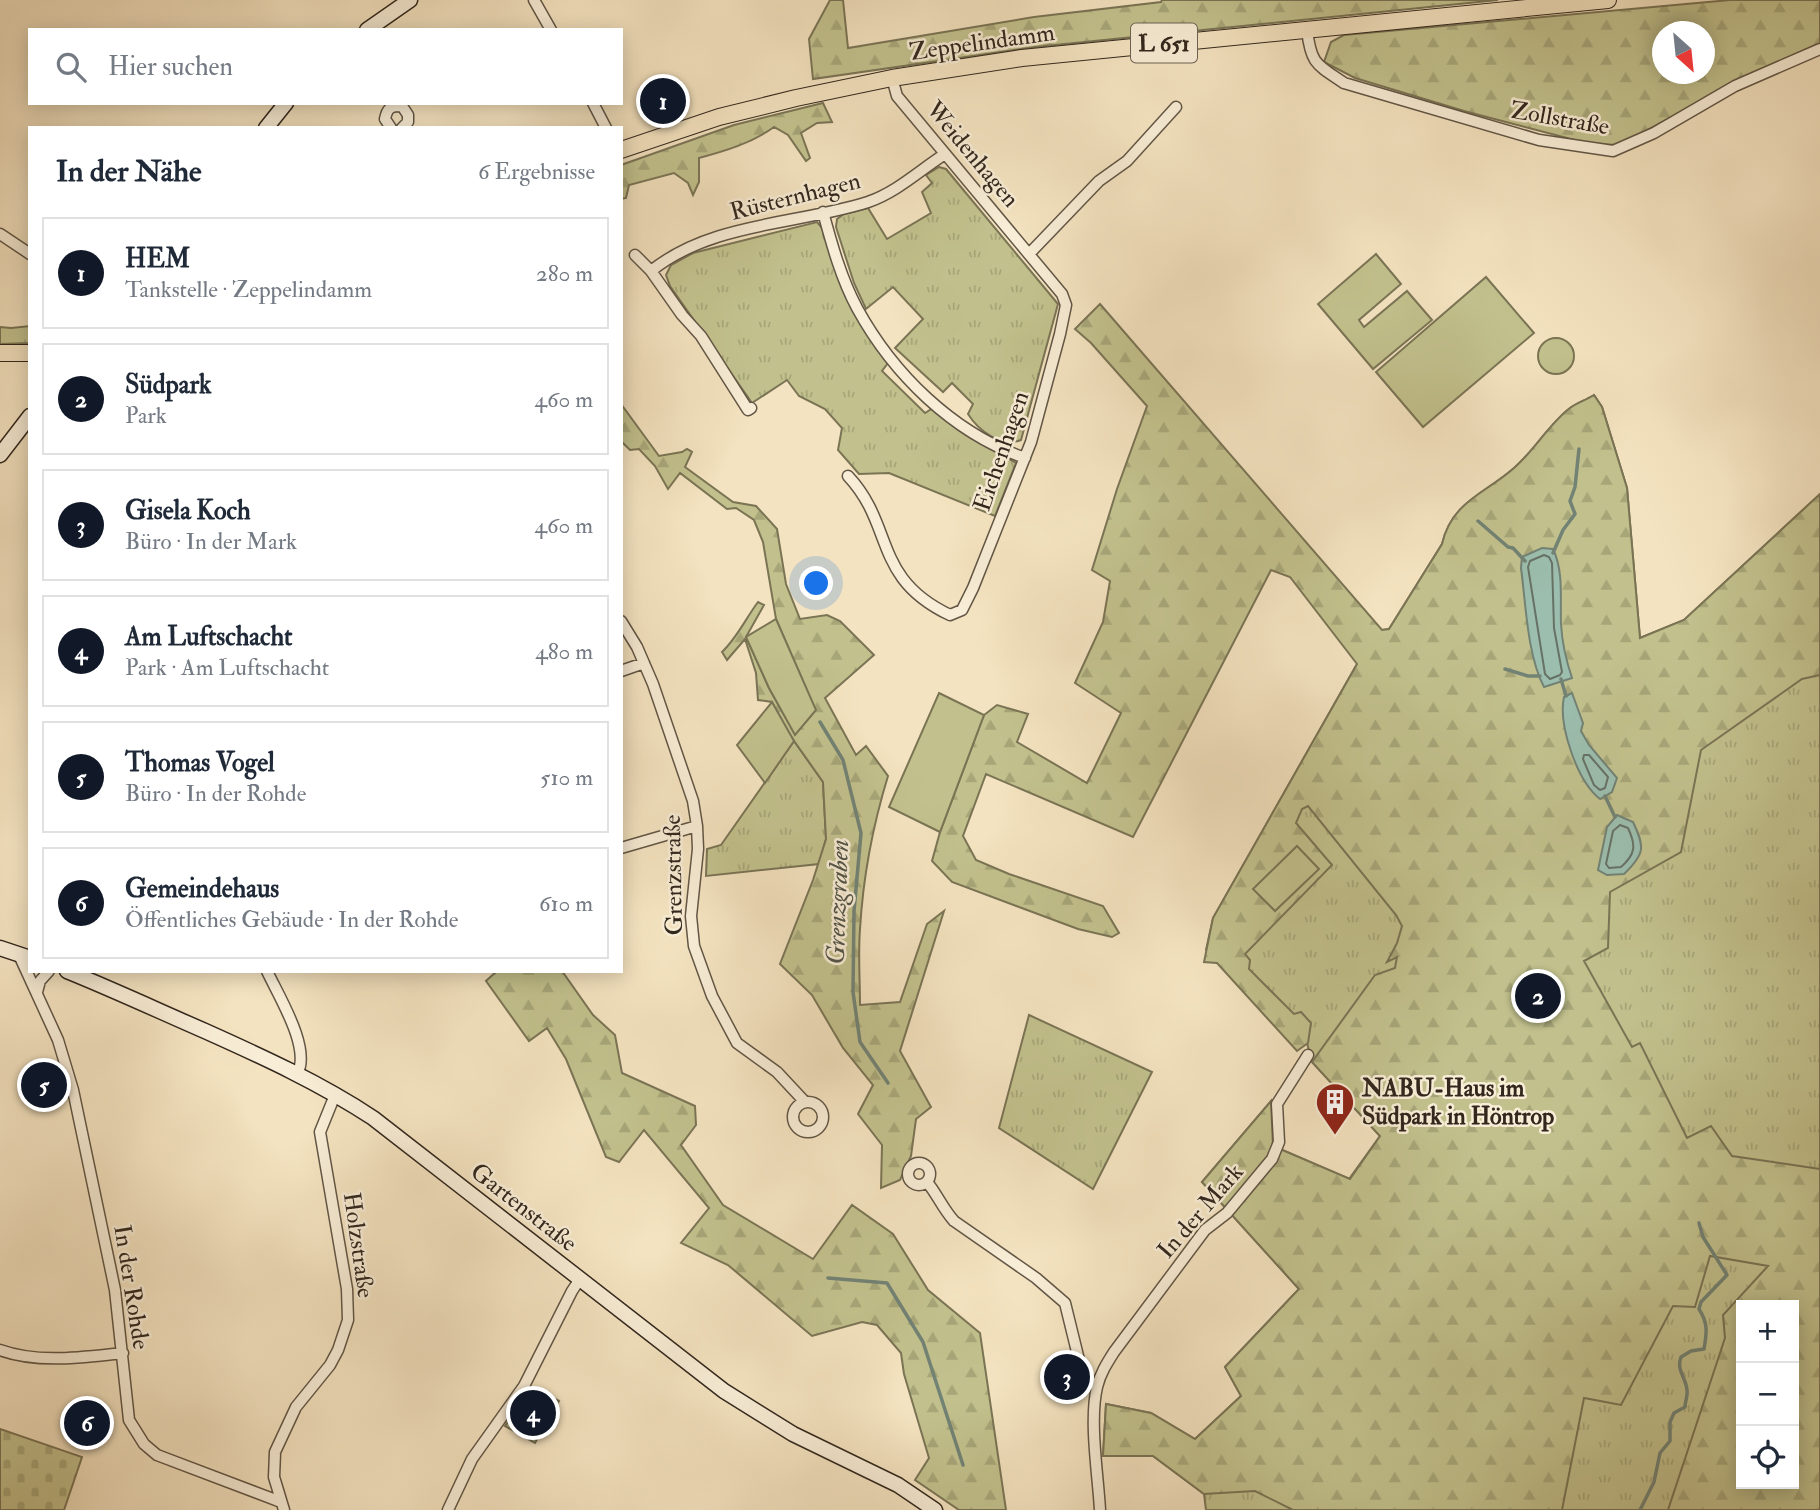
<!DOCTYPE html>
<html lang="de">
<head>
<meta charset="utf-8">
<style>
	body { margin:0; font-family:"IM FELL Double Pica",serif; background:#f2f2f3; color:#1f2937 }
	.controls { position:absolute; right:21px; bottom:21px; display:grid; overflow:hidden; border-radius:0px; box-shadow:0 4px 18px #0003 }
	.controls button { width:63px; height:63px; display:grid; place-items:center; padding:0; border:0; border-bottom:2px solid #e0e1e3; background:#fff; color:#1f2937; font:35px sans-serif }
	.compass { position:absolute; left:1652px; top:21px; width:63px; height:63px; border-radius:50%; background:#fff; box-shadow:0 4px 18px #0003; rotate:153deg }
	.you { position:absolute; left:817px; top:584px; width:24px; height:24px; margin:-18px; border:5px solid #fff; border-radius:50%; background:#1a73e8; box-shadow:0 0 0 10px #1a73e833 }
	.badge { display:grid; place-items:center; width:46px; height:46px; border-radius:50%; background:#111827; color:#fff; font-size:23px; font-weight:700 }
	.pin { position:absolute; translate:-50% -50%; border:4px solid #fff; box-shadow:0 2px 7px #0006 }
	.list { margin:0; padding:0; list-style:none }
	h2 { display:flex; justify-content:space-between; align-items:center; height:91px; margin:0; padding:0 28px; font-size:30px }
	h2 small { font-size:23px; font-weight:400; color:#747a83 }
	.list li { display:grid; grid-template-columns:46px 1fr auto; gap:21px; align-items:center; box-sizing:border-box; height:112px; margin:0 14px 14px; padding:0 14px; border:2px solid #e0e1e3; border-radius:0px }
	.list b { display:block; font-size:26px; white-space:nowrap }
	.list p { margin:0; font-size:23px; white-space:nowrap; color:#747a83 }
	.list em { font-size:23px; font-style:normal; color:#747a83 }
	.icon { flex:none; width:38px; height:38px; fill:none; stroke:currentColor; stroke-width:2; stroke-linecap:round; stroke-linejoin:round }
	.map { position:relative; flex:none; width:1820px; height:1510px; overflow:hidden }
	.search { position:absolute; background:#fff; box-shadow:0 4px 18px #0003; left:28px; top:28px; width:595px; height:77px; display:flex; align-items:center; gap:18px; box-sizing:border-box; padding:0 24px; border-radius:0px; color:#747a83; font-size:26px }
	.panel { position:absolute; background:#fff; box-shadow:0 4px 18px #0003; left:28px; top:126px; width:595px; height:847px; border-radius:0px }
	.map>svg:first-child { display:block }
	.grass { fill:url(#grass-tufts); stroke:#7a7455; stroke-width:2; fill-rule:evenodd }
	.forest { fill:url(#forest-firs); stroke:#7a7455; stroke-width:2; fill-rule:evenodd }
	.cemetery { fill:url(#cemetery-stones); stroke:#7a7455; stroke-width:2 }
	.garden { fill:#c2c18d; stroke:#7a7455; stroke-width:2 }
	.water { fill:#9cbeae; stroke:#728274; stroke-width:2 }
	.lines { fill:none; stroke-linecap:round; stroke-linejoin:round }
	.shore { stroke:#677266; stroke-width:2 }
	.stream { stroke:#728274; stroke-width:3.5 }
	.street-casing { stroke:#625646; stroke-width:13 }
	.secondary-casing { stroke:#32271d; stroke-width:17 }
	.primary-casing { stroke:#32271d; stroke-width:18 }
	.street { stroke:#f8edd6; stroke-width:10 }
	.secondary { stroke:#f8edd6; stroke-width:14 }
	.primary { stroke:#f4e3c0; stroke-width:16 }
	.labels { text-anchor:middle; stroke-width:5; stroke-linejoin:round; paint-order:stroke }
	.shield { fill:#f8edd6; stroke:#6d6254; stroke-width:2 }
	.shield-label { font-size:23px; font-weight:bold; fill:#32271d }
	.street-label { font-size:24px; fill:#32271d; stroke:#f8edd6 }
	.poi-label { font-size:24px; font-weight:bold; fill:#32271d; stroke:#f8edd6; text-anchor:start }
	.water-label { font-size:26px; font-style:italic; fill:#525448; stroke:#f8edd6 }
</style>
</head>
<body>
<div class="map">
<svg width="1820" height="1510" viewBox="0 0 1820 1510">
	<defs>
		<pattern id="grass-tufts" width="24" height="20" patternUnits="userSpaceOnUse" patternTransform="scale(1.75)"><rect width="24" height="20" fill="#c2c18d"/><path d="M3 7l-1-3M5 7V3M7 7l1-3M15 17l-1-3M17 17v-4M19 17l1-3" fill="none" stroke="#a7a679"/></pattern>
		<pattern id="forest-firs" width="22" height="20" patternUnits="userSpaceOnUse" patternTransform="scale(1.75)"><rect width="22" height="20" fill="#c2c18d"/><path d="M5 1l3.5 6h-7zM16 11l3.5 6h-7z" fill="#a7a679"/></pattern>
		<pattern id="cemetery-stones" width="16" height="16" patternUnits="userSpaceOnUse" patternTransform="scale(1.75)"><rect width="16" height="16" fill="#c2c18d"/><path d="M2 7V4a2 2 0 0 1 4 0v3zM10 15v-3a2 2 0 0 1 4 0v3z" fill="#a7a679"/></pattern>
	</defs>
	<rect width="100%" height="100%" fill="#f4e3c0"/>
	<filter id="stains"><feTurbulence type="fractalNoise" baseFrequency=".00286" numOctaves="4"/><feColorMatrix values="0 0 0 0 .2 0 0 0 0 .09 0 0 0 0 .02 0 0 0 .5 -.17"/></filter>
	<radialGradient id="worn" r=".72"><stop offset=".6" stop-color="#630" stop-opacity="0"/><stop offset="1" stop-color="#630" stop-opacity=".3"/></radialGradient>
	<path class="grass" d="M939,167l7,2 112,135 -37,136c-20,8 -43,-10 -53,-26l5,-10 -21,-21 -9,9 -48,-44 28,-29 -30,-32 -27,22 -12,-26 -18,-56 1,-8 7,-5 24,-6 19,31 44,-26 -9,-21 10,-9 -6,-8z
		M817,222l5,6c17,52 32,91 66,135l-6,8 43,42 8,-5 33,27 50,28 -21,53 -106,-43 -30,1 -21,-24 4,-22 -17,-19 -26,-13 -12,-16 -35,23 -82,-117 -4,-11 5,-10 22,-12z
		M30,326v17l-30,1v-17l11,1z
		M1594,395l8,12 25,81 13,150 44,-18 136,-126v1016h-614l-2,-16 -51,-38h-50l3,-52 45,9 44,26 46,-43 -16,-29 74,-78 -97,-107 69,-81 2,45 76,33 31,-43 -68,-74 -5,-19 -101,-93 7,-32 165,-291 4,3 7,-1 53,-85c10,-43 43,-50 72,-76 21,-18 34,-43 56,-60 7,-5 16,-8 24,-13zM1741,1305h53v179h-53z
		M794,741l29,41 3,57 -7,25 -113,12 1,-27 14,-4z
		M1029,1015l123,57 -59,117 -94,-61z
		M534,1388l25,13 -24,42 -30,-17z"/>
	<path class="forest" d="M830,0h13l5,48 186,-31 127,-15 1,-2h336l-463,47 -222,32 -4,-40z
		M1730,0h90v46l-71,29 -129,70 -30,-1 -126,-33 -109,-33 -31,-16 7,-20 13,-7zM1662,32h42v42h-42z
		M823,103l9,19 -15,1 -16,10 9,25 -4,3 -18,-26 -14,-8c-22,16 -49,24 -75,31v24l-6,13 -5,-12 -14,-10 -45,12 -3,13 -5,1v-34l113,-40z
		M1100,304l282,326 7,-1 53,-85c10,-43 43,-50 72,-76 21,-18 34,-43 56,-60 7,-5 16,-8 24,-13l8,12 25,81 13,150 44,-18 136,-126v181l-18,4 -101,71 -20,102 -71,40 -2,56 -24,13 48,86 8,-4 47,95 24,-12 21,30 88,13v341h-152l57,-172 -2,-23 45,-49 -58,-10 -15,51 -22,-1 -52,99 -37,-7 -22,112h-269l-38,-19 -51,3 -51,-38h-50l3,-52 45,9 44,26 46,-43 -16,-29 74,-78 -97,-107 69,-81 2,45 77,33 30,-43 -68,-74 63,-87 20,-7 2,-11 -10,5 10,-19 5,-17 -6,-11 -88,-109 -6,3 -6,14 36,42 -87,89 5,6 -1,9 45,45 7,-2 10,11 -3,20 -11,8 -80,-88 -13,-1 9,-44 144,-254 -67,-87 -19,-7 -138,267 -147,-63 -23,62 13,24 33,14 94,32 16,27 -7,4 -34,-8 -126,-47 -20,-21 8,-29 44,-117 13,-10 31,9 -11,28 70,41 34,-70 -46,-30 28,-61 7,-41 -18,-11 25,-81 30,-83 -56,-63 -16,-14zM1741,1305h53v179h-53z
		M621,404l38,52 23,-4 5,-3 5,3 -7,15 48,35 23,4 21,23 9,55 14,35 27,-4 13,6 34,34 -49,43 31,57 10,-9 22,30c-15,49 -25,102 -28,153 -2,25 0,51 0,76l40,-3 27,-78 17,-13 -44,140 31,56 -15,12 -5,37 -11,24 -19,8 1,-43 -24,-31 15,-29 -30,-37 -31,-53 -32,-31 33,-84 13,-41 -3,-57 -38,-54 -13,-26 -14,-2 -2,-27 -11,-34 -18,21 -5,-8c15,-14 24,-34 36,-50l6,3 -18,32 23,51 26,46 20,-24 -39,-91 -13,-77 -9,-22 -18,-12 -9,1 -47,-36 -12,16 -13,-23 -16,-17 -9,1 -9,-9z
		M497,971h65l31,44 22,20 7,38 73,33 1,19 -15,20 42,60 90,54 39,-54 41,29 35,56 52,43 26,177h-47l-44,-30 14,-22 -25,-84 -3,-21 -24,-28 -15,-3 -50,14 -84,-71 -47,-22 28,-35 -65,-78 -25,32 -13,-5 -40,-98 -19,-31 -18,13 -43,-60z"/>
	<path class="cemetery" d="M0,1429l82,28 -18,53h-64z"/>
	<path class="garden" d="M1376,254l25,30 -42,36 5,7 43,-36 25,29 -59,49 -55,-65z
		M1486,277l48,56 -111,94 -47,-55z
		M1538 356a18 18 0 1 1 36 0a18 18 0 1 1-36 0Z
		M776,619l40,91 -21,25 -26,-47 -23,-51z
		M939,693l45,22 -44,117 -51,-25z
		M772,702l22,39 -29,42 -28,-38z
		M1297,846l22,23 -44,42 -22,-22z"/>
	<path class="water" d="M1542,548l11,1c11,23 7,51 8,75 1,19 5,36 11,54l-28,9c-17,-32 -18,-83 -23,-119l1,-11z
		M1572,693l11,30 -2,8 8,14 28,33 -5,14 -12,7c-23,-18 -42,-74 -36,-102z
		M1617,815l16,7c12,25 12,32 -9,52l-17,1 -9,-5 9,-43z"/>
	<g class="lines">
		<path class="shore" d="M1544,555l5,2 3,6 2,65 8,44 -2,3 -10,4 -5,-5 -17,-107 2,-6z
			M1584,755h5l19,22 -3,11 -5,2 -6,-5 -11,-26z
			M1620,825l8,3c8,17 8,26 -7,39l-12,1 -3,-4 7,-33z"/>
		<path class="stream" d="M1478,521l30,26 5,1 12,13
			M1553,553l10,-23 12,-16 -5,-13 5,-14 4,-38
			M1505,669l23,7h12
			M1561,679l5,17
			M820,722l23,38 18,73 -7,78 -1,81 7,50 28,41
			M1605,796l10,21
			M828,1278l59,5 36,59 40,123
			M1640,1510l14,-28 6,-29 10,-12v-19l4,-9 11,-6c0,-6 3,-11 2,-17 -1,-13 -11,-19 -6,-33l10,-6 13,-2c3,-17 4,-26 -5,-40l2,-7 26,-27 -24,-38 -4,-14"/>
		<g class="street-casing">
			<path id="street" d="M534,0l17,30
				M1307,30c4,34 9,34 37,53l195,57 74,11 41,-18 81,-47 85,-37
				M400,103l8,12v7l-6,6
				M593,103l13,25
				M391,128l-6,-9c2,-10 5,-13 15,-13
				M823,212c9,33 18,66 34,96 36,66 96,125 168,150
				M0,234l30,20
				M1029,254l70,-73 28,-20 49,-54
				M635,255l16,16 31,44 19,21 47,74 3,-2
				M651,271c61,-49 145,-46 217,-69 29,-10 52,-32 77,-48
				M848,476c47,50 24,102 102,139l12,-5 11,-22 58,-146 29,-108 6,-29 -4,-11 -165,-198 -5,-18
				M621,621l16,26 16,37 40,117 4,25 1,23 -7,67 3,30 18,50 25,47 40,29 28,30
				M621,671l23,-8
				M621,848l76,-22
				M19,955l39,85 15,50 42,200 14,130 15,24 13,11 124,47
				M267,971c11,24 45,78 30,103
				M37,992l3,-11 9,-10
				M793 1117a15 15 0 1 1 30 0a15 15 0 1 1-30 0Z
				M908 1174a11 11 0 1 1 22 0a11 11 0 1 1-22 0Z
				M927,1182c10,12 16,27 27,39l82,57 29,25 16,65 4,9 12,10
				M0,1350c39,14 83,7 123,3
				M284,1510l-10,-33 1,-25 21,-45 34,-42 8,-15 10,-30 -1,-31 -27,-157 15,-37
				M448,1510l24,-51 52,-73 48,-95 8,-12
				M1100,1510c-2,-36 -11,-89 -3,-123 3,-13 10,-24 17,-35l91,-122 22,-17 45,-54 7,-17 -2,-38 31,-49"/>
		</g>
		<g class="secondary-casing">
			<path id="secondary" d="M367,30l43,-30
				M266,128l20,-25
				M0,455l30,-39
				M0,948l30,10
				M67,971c47,19 92,40 138,60 58,26 115,52 168,87l351,273 69,43 105,51 37,25"/>
		</g>
		<g class="primary-casing">
			<path id="primary" d="M621,150l98,-33 77,-19 96,-20 130,-20 586,-58
				M0,353h30"/>
		</g>
		<use href="#street" class="street"/>
		<use href="#secondary" class="secondary"/>
		<use href="#primary" class="primary"/>
	</g>
	<defs>
		<g id="building-pin" transform="scale(2.0125)"><path d="M0 17L-7.5 6A9.5 9.5 0 1 1 7.5 6Z" fill="#8f2418" stroke="#f8edd6"/><path d="M-4-6H4V6H1V3H-1V6H-4ZM-2.5-4.3h1.7v1.8h-1.7ZM.8-4.3h1.7v1.8H.8ZM-2.5-1h1.7V.8h-1.7ZM.8-1h1.7V.8H.8Z" fill="#fff"/></g>
	</defs>
	<g fill-rule="evenodd">
		<use href="#building-pin" x="1335" y="1102"/>
	</g>
	<g class="labels">
		<rect class="shield" x="1131" y="23.5" width="66" height="39" rx="5"/>
		<g class="shield-label">
			<text x="1164" y="51">L 651</text>
		</g>
		<g class="street-label">
			<text transform="translate(982 42) rotate(-8)" y="8">Zeppelindamm</text>
			<text transform="translate(1560 118) rotate(10)" y="8">Zollstraße</text>
			<text transform="translate(973 154) rotate(50)" y="8">Weidenhagen</text>
			<text transform="translate(795 196) rotate(-14)" y="8">Rüsternhagen</text>
			<text transform="translate(1001 451) rotate(-71)" y="8">Eichenhagen</text>
			<text transform="translate(673 875) rotate(-91)" y="8">Grenzstraße</text>
			<text transform="translate(524 1207) rotate(38)" y="8">Gartenstraße</text>
			<text transform="translate(1200 1211) rotate(-49)" y="8">In der Mark</text>
			<text transform="translate(359 1245) rotate(82)" y="8">Holzstraße</text>
			<text transform="translate(132 1287) rotate(81)" y="8">In der Rohde</text>
		</g>
		<g class="poi-label">
			<text x="1362" y="1096">NABU-Haus im<tspan x="1362" dy="28">Südpark in Höntrop</tspan></text>
		</g>
		<g class="water-label">
			<text transform="translate(837 902) rotate(-88)" y="9">Grenzgraben</text>
		</g>
	</g>
	<rect width="100%" height="100%" filter="url(#stains)"/>
	<rect width="100%" height="100%" fill="url(#worn)"/>
</svg>
<div class="controls">
<button>+</button>
<button>−</button>
<button><svg class="icon" aria-label="locate" viewBox="0 0 24 24"><circle cx="12" cy="12" r="6"/><path d="M12 2v4M12 18v4M2 12h4M18 12h4"/></svg></button>
</div>
<svg class="compass" viewBox="-18 -18 36 36"><path d="M0-13l5 13h-10z" fill="#e53935"/><path d="M0 13l5-13h-10z" fill="#747a83"/></svg>
<div class="you"></div>
<div class="pin badge" style="left:663px;top:101px">1</div>
<div class="pin badge" style="left:1538px;top:996px">2</div>
<div class="pin badge" style="left:1067px;top:1377px">3</div>
<div class="pin badge" style="left:533px;top:1413px">4</div>
<div class="pin badge" style="left:44px;top:1085px">5</div>
<div class="pin badge" style="left:87px;top:1423px">6</div>
<div class="search"><svg class="icon" aria-label="search" viewBox="0 0 24 24"><circle cx="10" cy="10" r="6"/><path d="M15 15l6 6"/></svg>Hier suchen</div>
<section class="panel">
<h2>In der Nähe<small>6 Ergebnisse</small></h2>
<ul class="list">
<li><span class="badge">1</span><div><b>HEM</b><p>Tankstelle · Zeppelindamm</p></div><em>280 m</em></li>
<li><span class="badge">2</span><div><b>Südpark</b><p>Park</p></div><em>460 m</em></li>
<li><span class="badge">3</span><div><b>Gisela Koch</b><p>Büro · In der Mark</p></div><em>460 m</em></li>
<li><span class="badge">4</span><div><b>Am Luftschacht</b><p>Park · Am Luftschacht</p></div><em>480 m</em></li>
<li><span class="badge">5</span><div><b>Thomas Vogel</b><p>Büro · In der Rohde</p></div><em>510 m</em></li>
<li><span class="badge">6</span><div><b>Gemeindehaus</b><p>Öffentliches Gebäude · In der Rohde</p></div><em>610 m</em></li>
</ul>
</section>
</div>
</body>
</html>
